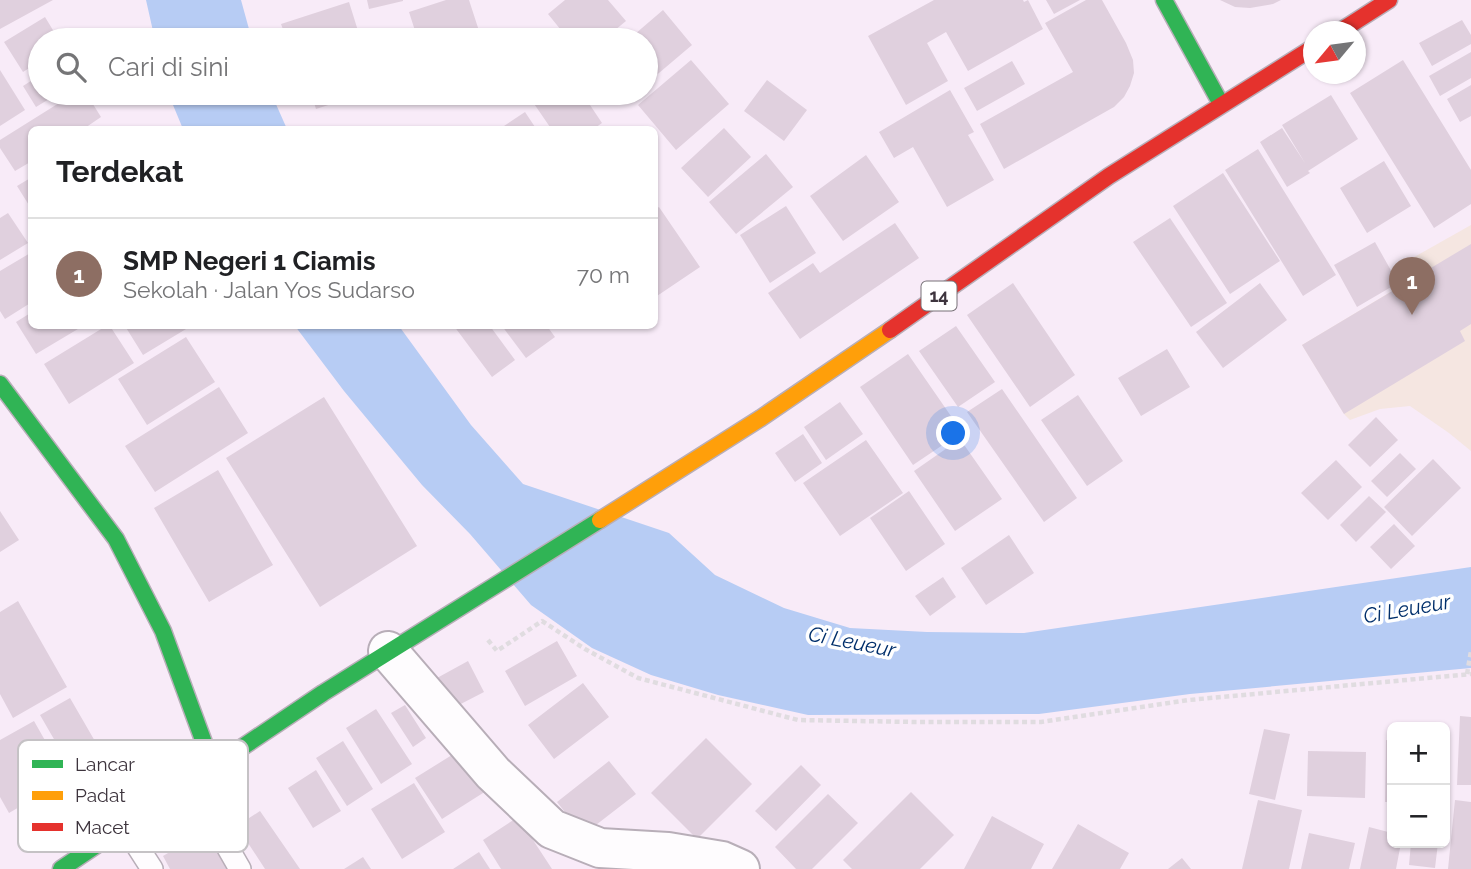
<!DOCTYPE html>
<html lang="id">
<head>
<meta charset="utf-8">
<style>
	body { margin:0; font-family:Raleway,sans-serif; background:#f2f2f2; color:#202124 }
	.controls { position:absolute; right:21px; bottom:21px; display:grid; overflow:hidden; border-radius:10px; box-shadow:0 2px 5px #0004 }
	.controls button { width:63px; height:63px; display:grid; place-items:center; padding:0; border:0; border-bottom:2px solid #e0e0e0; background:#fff; color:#202124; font:35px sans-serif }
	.compass { position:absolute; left:1303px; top:21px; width:63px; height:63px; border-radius:50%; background:#fff; box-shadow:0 2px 5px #0004; rotate:241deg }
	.you { position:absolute; left:954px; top:434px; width:24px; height:24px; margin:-18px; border:5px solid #fff; border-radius:50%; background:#1a73e8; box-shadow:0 0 0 10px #1a73e833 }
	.badge { display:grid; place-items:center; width:46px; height:46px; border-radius:50%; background:#0b8043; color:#fff; font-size:23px; font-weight:700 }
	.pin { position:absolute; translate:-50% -58px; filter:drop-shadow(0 2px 4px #0008) }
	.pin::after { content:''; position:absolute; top:37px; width:24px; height:21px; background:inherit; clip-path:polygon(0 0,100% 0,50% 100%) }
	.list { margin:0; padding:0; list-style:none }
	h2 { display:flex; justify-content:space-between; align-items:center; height:91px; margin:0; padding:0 28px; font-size:30px }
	h2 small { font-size:23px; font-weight:400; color:#757577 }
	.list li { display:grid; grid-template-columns:46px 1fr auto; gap:21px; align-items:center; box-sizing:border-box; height:112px; padding:0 28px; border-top:2px solid #e0e0e0 }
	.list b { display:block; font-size:26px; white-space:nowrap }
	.list p { margin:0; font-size:23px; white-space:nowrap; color:#757577 }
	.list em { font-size:23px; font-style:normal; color:#757577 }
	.icon { flex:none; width:38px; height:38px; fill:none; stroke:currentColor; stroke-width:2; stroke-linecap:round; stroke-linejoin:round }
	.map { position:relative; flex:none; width:1471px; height:869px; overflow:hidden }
	.search { position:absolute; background:#fff; box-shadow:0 2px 5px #0004; left:28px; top:28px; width:630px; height:77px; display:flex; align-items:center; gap:18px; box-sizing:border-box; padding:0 24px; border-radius:38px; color:#757577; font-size:26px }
	.panel { position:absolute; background:#fff; box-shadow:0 2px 5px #0004; left:28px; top:126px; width:630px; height:203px; border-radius:10px }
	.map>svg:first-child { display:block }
	.education { fill:#f5e6e1 }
	.water { fill:#b7ccf4 }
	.building { fill:#e0d0de }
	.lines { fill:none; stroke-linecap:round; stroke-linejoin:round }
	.lane-casing { stroke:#b8aeb8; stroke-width:24 }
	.street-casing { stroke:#b8aeb8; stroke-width:42 }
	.fast-casing { stroke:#b8aeb8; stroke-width:19 }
	.slow-casing { stroke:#b8aeb8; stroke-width:19 }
	.jam-casing { stroke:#b8aeb8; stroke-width:19 }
	.path { stroke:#e0dce0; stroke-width:4.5; stroke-dasharray:5 3.5; stroke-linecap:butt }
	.lane { stroke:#fefcfe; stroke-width:21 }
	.street { stroke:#fefcfe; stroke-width:38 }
	.fast { stroke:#30b455; stroke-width:16 }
	.slow { stroke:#ff9f0a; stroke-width:16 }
	.jam { stroke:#e5322d; stroke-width:16 }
	.labels { text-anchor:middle; stroke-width:7; stroke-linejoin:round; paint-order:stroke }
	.shield { fill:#fff; stroke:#777177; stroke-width:2 }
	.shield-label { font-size:18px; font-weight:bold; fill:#3d343d }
	.water-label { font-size:21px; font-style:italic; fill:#012f6b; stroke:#fff }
	.key { fill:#fff; stroke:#c5c2c5; stroke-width:2 }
	.key-label { font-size:19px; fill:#3d343d }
</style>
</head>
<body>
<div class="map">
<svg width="1471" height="869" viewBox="0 0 1471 869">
	<rect width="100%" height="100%" fill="#f8ebf8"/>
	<path class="education" d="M1471,225v226l-22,-18 -39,-27 -30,3 -30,11 -6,-6 -42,-69 100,-60 -9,-16z"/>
	<path class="water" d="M146,0h95l11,40h-97z
		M168,93h103l16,36h-104z
		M295,326h104l72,99 52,59 146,49 46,42 69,33 66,20 77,4 97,1 447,-66v101l-281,26 -151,20 -231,1 -90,-20 -67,-20 -59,-27 -61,-43 -61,-71 -48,-49 -78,-94z"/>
	<path class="building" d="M0,0h53l-53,29z
		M367,0h36v1l-34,8z
		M446,0h23l13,40h-64l-9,-28z
		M565,0h43l18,21 -23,19h-34l-21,-26z
		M934,0h89l1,2 4,-2 15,29 -75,42 -22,-39 -19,11 21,38 -42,24 -38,-69z
		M1046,0h34l-26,14z
		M1086,0h16l24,43 7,17 1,13 -4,13 -6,11 -10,10 -110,62 -24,-45 93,-52 -28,-49z
		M1220,0h61l-8,4 -23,4 -15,-1z
		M349,2l10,32 -21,6h-51l-6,-16z
		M663,10l29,35 -46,39v-44h-18z
		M45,17l14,23h-19v21l-17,11 -19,-30z
		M1462,20l9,15v9l-39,22 -13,-23z
		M1471,52v26l-31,18 -11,-20z
		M691,60l38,44 -53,46 -38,-45z
		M1403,60l68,110v34l-37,24 -84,-135z
		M1012,61l13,23 -48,27 -13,-23z
		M0,70l25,40 -25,16z
		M40,75v18h19l-23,14 -13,-21z
		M767,80l40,30 -23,31 -40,-30z
		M1471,85v31l-11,6 -13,-23z
		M950,90l24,42 -6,3 26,45 -47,27 -34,-60 -19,11 -15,-26z
		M75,93h11l15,24 -19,13h-50v31l-17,10 -15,-23v-8z
		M311,93h44l1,3 -40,13z
		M531,93h51l20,30 -10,7h-40l-24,-35z
		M1331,95l27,44 -50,32 2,2 -23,14 -27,-45 22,-14 23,35 -23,-38z
		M525,112l12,18h-39z
		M724,128l27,29 -43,40 -27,-29z
		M1258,149l78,126 -33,21 -78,-126z
		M766,154l27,33 -57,47 -27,-32z
		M866,155l33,47 -56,39 -33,-45z
		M1384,161l27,45 -44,27 -27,-45z
		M1223,173l57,88 -50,33 -57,-88z
		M32,177v33l-15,-24z
		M786,206l30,47 -46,30 -30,-48z
		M659,207l41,60 -46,31v-88z
		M8,213l20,30 -28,17v-42z
		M1170,218l57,85 -36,24 -58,-85z
		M895,223l24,35 -119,81 -32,-46 45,-30 7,10z
		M1375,242l23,41 -41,24 -23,-42z
		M1471,244v80l-11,7 5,10 -121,73 -42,-69z
		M32,252v50l-27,17 -5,-8v-40z
		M1013,283l62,92 -45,32 -63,-92z
		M1260,283l27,37 -64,48 -27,-36z
		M32,312v14h51l-47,28 -20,-32z
		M106,326h4l24,37 -65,41 -25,-40z
		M125,326h66l-48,29z
		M454,326h36l25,34 -23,17z
		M502,326h45l8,11 -29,21z
		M956,326l39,56 -37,25 -39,-56z
		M186,337l29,45 -68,43 -29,-46z
		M1167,349l23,38 -49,29 -23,-38z
		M908,354l54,78 -49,33 -53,-78z
		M219,387l29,46 -93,59 -30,-46z
		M1002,389l75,109 -33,24 -77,-110z
		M1078,395l45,66 -36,25 -46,-66z
		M324,397l93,149 -97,61 -94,-149z
		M840,402l23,32 -37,26 -22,-33z
		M1376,417l22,23 -28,27 -22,-22z
		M803,434l19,29 -27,19 -20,-29z
		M960,439l42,60 -47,32 -41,-60z
		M866,440l37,53 -63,43 -37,-53z
		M1400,453l16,16 -29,28 -16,-16z
		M1433,459l28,29 -49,48 -28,-29z
		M1336,460l26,27 -34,33 -27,-27z
		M218,470l55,95 -64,37 -55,-94z
		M909,491l36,53 -39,27 -36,-53z
		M1369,496l17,16 -30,30 -16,-17z
		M0,511l19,29 -19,12z
		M1394,524l21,22 -24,23 -21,-22z
		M1009,535l25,38 -48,32 -25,-37z
		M943,577l13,20 -26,19 -15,-20z
		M18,601l49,86 -54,31 -13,-24v-82z
		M557,641l20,35 -52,30 -20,-35z
		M468,661l16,31 -31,16 -16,-30z
		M583,683l26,34 -55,42 -26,-34z
		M70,698l33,57 -30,17 -33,-57z
		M405,705l21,33 -13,9 -22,-34z
		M376,709l36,55 -31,20 -35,-56z
		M1460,716l11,1v68h-14z
		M34,721l33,58 -58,34 -9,-16v-57z
		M1264,729l26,5 -15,66 -26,-6z
		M706,738l46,46 -55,55 -46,-46z
		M1386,740l6,1v61h-7z
		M343,741l30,48 -26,17 -31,-48z
		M468,745l26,41 -52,33 -27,-41z
		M1308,751l58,1 -1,46 -58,-2z
		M609,761l27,33 -53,41 -26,-33z
		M801,765l20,20 -45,46 -21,-20z
		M316,770l25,41 -28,17 -25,-40z
		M414,783l31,49 -43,27 -31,-50z
		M911,792l43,43 -34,34h-68l-9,-9z
		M828,794l30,29 -46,46h-16l-21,-22z
		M1258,800l44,10 -13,59h-47z
		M1455,800l16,2v67h-23z
		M260,811l40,58h-35l-28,-43z
		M992,816l52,28 -13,25h-67z
		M518,817l34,52h-51l-18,-29z
		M1078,824l51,29 -9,16h-68z
		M212,827l25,42h-67l-7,-13z
		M1369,827l23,6v10h9l-5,26h-36z
		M1309,833l46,10 -6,26h-48z
		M1411,843h27l-3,25 -26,-3z
		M479,852l11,17h-37z
		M363,857l8,12h-27z
		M1182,858l9,11h-23z"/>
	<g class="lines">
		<g class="lane-casing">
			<path id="lane" d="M190,782l50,87
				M125,827l27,42"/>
		</g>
		<g class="street-casing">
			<path id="street" d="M388,651l105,122 59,56 48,19 68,4 54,9 18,8"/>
		</g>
		<g class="fast-casing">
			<path id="fast" d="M1164,0l57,104
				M0,384l116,155 47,92 50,136
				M61,869l262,-176 277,-173"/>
		</g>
		<g class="slow-casing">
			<path id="slow" d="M600,520l161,-102 129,-88"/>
		</g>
		<g class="jam-casing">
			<path id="jam" d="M1339,32l50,-32
				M890,330l219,-154 205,-129"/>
		</g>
		<path class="path" d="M488,640l9,11 45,-30 43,28 53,29 160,42 118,2h125l148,-22 282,-26
			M1467,674l4,-23"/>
		<use href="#lane" class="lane"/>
		<use href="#street" class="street"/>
		<use href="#fast" class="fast"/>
		<use href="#slow" class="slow"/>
		<use href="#jam" class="jam"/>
	</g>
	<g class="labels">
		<rect class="shield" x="921.5" y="281.5" width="35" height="29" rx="5"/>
		<g class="shield-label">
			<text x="939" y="302">14</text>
		</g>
		<g class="water-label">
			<text transform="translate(1407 609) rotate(-10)" y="7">Ci Leueur</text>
			<text transform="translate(852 642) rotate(11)" y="7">Ci Leueur</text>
		</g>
	</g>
	<rect x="18" y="740" width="230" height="112" rx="10" class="key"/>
	<rect x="32" y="760" width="31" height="8" fill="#30b455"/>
	<rect x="32" y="791" width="31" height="9" fill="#ff9f0a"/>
	<rect x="32" y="823" width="31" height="8" fill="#e5322d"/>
	<g class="key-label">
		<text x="75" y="771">Lancar</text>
		<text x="75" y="802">Padat</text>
		<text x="75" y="834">Macet</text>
	</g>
</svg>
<div class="controls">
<button>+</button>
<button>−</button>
</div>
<svg class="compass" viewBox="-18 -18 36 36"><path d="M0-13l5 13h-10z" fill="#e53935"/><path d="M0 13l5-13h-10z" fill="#757577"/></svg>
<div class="you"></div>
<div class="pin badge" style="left:1412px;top:315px;background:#8d6e63">1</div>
<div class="search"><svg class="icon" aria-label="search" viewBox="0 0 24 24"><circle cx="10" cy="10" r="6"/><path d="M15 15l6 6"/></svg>Cari di sini</div>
<section class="panel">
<h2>Terdekat<small></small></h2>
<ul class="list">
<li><span class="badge" style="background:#8d6e63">1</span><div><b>SMP Negeri 1 Ciamis</b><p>Sekolah · Jalan Yos Sudarso</p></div><em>70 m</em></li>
</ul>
</section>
</div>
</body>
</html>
